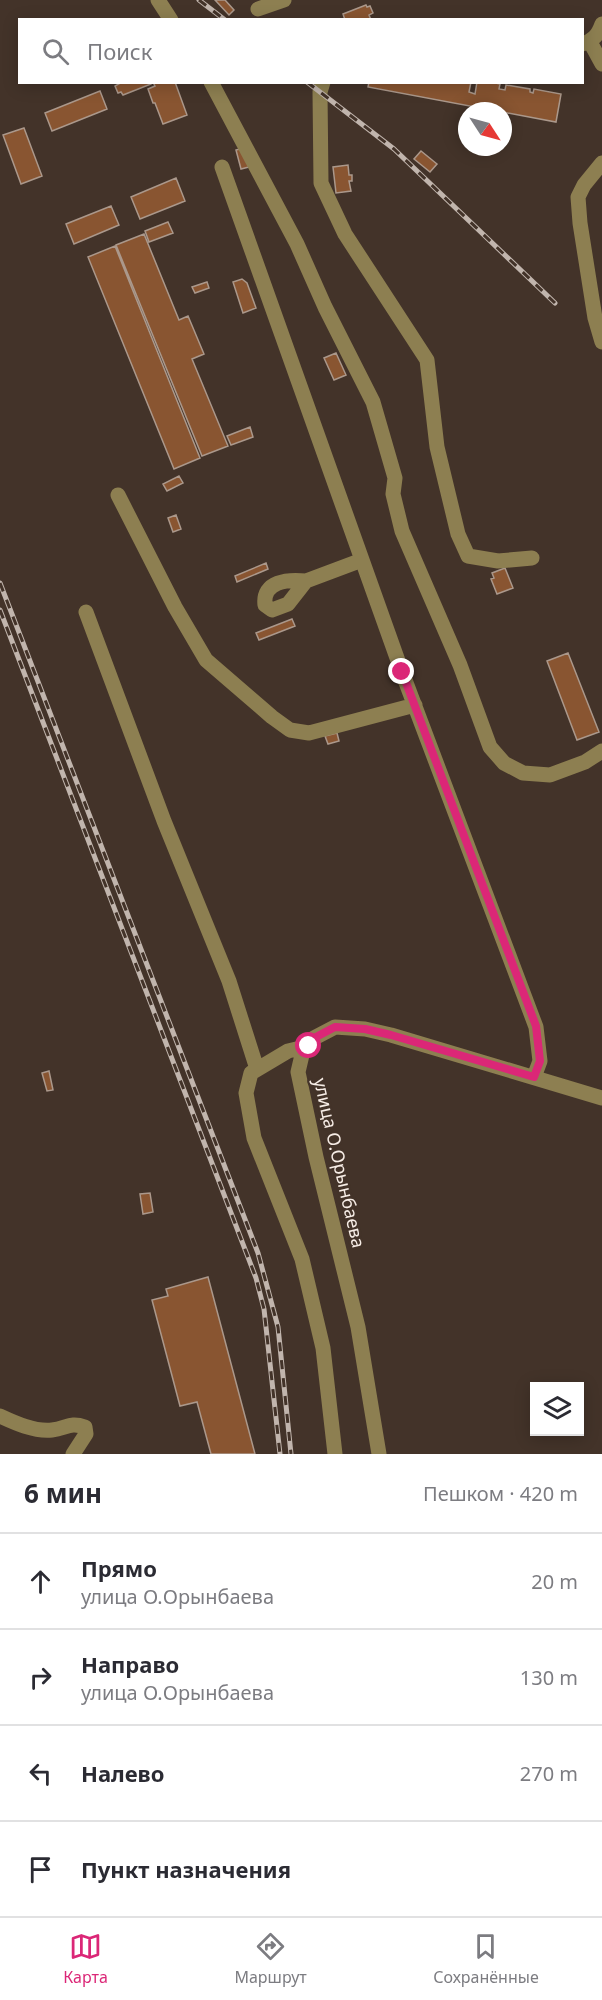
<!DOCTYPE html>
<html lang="ru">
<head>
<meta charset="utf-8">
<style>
	body { margin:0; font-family:"Noto Sans",sans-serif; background:#f7f7f7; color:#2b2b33 }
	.controls { position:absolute; right:18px; bottom:18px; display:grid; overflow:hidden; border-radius:0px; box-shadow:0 3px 15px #0003 }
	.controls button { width:54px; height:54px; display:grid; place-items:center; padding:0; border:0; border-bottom:2px solid #e1e1e2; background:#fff; color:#2b2b33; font:30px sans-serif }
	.compass { position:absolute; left:458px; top:102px; width:54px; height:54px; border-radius:50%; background:#fff; box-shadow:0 3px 15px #0003; rotate:126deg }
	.stop { position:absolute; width:18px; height:18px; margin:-14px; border:4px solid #db2777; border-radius:50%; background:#fff }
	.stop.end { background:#db2777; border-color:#fff; box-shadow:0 2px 6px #0008 }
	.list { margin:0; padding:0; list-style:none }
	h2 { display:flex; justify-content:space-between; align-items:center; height:78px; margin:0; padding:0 24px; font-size:26px }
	h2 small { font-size:20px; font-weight:400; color:#7c7c81 }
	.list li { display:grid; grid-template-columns:39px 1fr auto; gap:18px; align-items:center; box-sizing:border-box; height:96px; padding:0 24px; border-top:2px solid #e1e1e2 }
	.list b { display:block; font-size:22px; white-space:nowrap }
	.list p { margin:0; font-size:20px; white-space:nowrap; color:#7c7c81 }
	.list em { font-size:20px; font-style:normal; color:#7c7c81 }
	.icon { flex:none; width:33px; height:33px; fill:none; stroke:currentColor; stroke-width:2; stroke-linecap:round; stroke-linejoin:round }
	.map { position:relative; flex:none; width:602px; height:1454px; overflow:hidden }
	.search { position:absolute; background:#fff; box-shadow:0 3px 15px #0003; left:18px; right:18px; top:18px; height:66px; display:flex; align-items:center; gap:15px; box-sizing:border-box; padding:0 21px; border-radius:0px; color:#7c7c81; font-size:22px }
	.sheet { height:462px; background:#fff }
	nav { display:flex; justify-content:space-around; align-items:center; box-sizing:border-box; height:84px; border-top:2px solid #e1e1e2; background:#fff; font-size:16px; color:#7c7c81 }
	nav a { display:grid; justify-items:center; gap:3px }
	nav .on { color:#db2777 }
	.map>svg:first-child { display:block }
	.building { fill:#895531; stroke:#ab988b; stroke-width:1.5 }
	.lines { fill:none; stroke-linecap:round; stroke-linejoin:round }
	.minor { stroke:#8d7f51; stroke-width:15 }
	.rail-casing { stroke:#c1b5ad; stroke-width:5 }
	.rail { stroke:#433329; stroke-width:3; stroke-dasharray:9; stroke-linecap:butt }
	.route { stroke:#db2777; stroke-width:8 }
	.labels { text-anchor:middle; stroke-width:4.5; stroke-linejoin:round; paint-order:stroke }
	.street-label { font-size:18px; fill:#f7ede6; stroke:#433329 }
</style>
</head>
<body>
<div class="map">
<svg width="602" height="1454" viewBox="0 0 602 1454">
	<rect width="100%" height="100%" fill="#433329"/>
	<path class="building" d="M215,0h10l9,10 -5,5z
		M366,5l1,2 3,-1 3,7 -4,2 2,5h-26l-2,-6z
		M122,82h29v2l-28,11 -2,-3 -3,1 -3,-7z
		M153,82h22l12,33 -24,9 -8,-21h-2l-5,-14 7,-3z
		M369,82h102l-2,10 6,2 2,-12h14l9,2 -1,5 6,1 1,-5 24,4v3l3,1 1,-4 27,5 -5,28 -188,-35z
		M100,91l7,18 -55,22 -7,-18z
		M24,128l18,48 -21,8 -18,-49z
		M244,148l5,19 -8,2 -5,-19z
		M421,151l16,13 -7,8 -16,-13z
		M348,165l1,10h3v6h-3l2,10 -15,2 -3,-26z
		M176,178l9,23 -45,18 -9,-22z
		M111,206l8,19 -45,19 -8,-20z
		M168,222l5,11 -24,9 -4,-11z
		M144,234l35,86 9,-4 16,38 -12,5 36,87 -26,10 -86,-211z
		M115,246l85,212 -26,11 -86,-212z
		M242,279l5,4 9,25 -13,5 -10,-31z
		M207,282l2,6 -14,5 -3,-6z
		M336,353l10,22 -12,5 -10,-22z
		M250,427l3,10 -22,8 -4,-9z
		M179,476l4,7 -16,8 -4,-7z
		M176,515l5,14 -8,3 -5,-14z
		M266,563l2,6 -31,13 -2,-6z
		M505,568l8,20 -16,6 -6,-15 3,-1 -2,-5z
		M292,619l3,7 -36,14 -3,-7z
		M568,653l31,79 -22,8 -30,-79z
		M337,733l2,8 -11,3 -3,-8z
		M49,1071l4,19 -6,1 -5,-18z
		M150,1193l3,19 -10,2 -3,-20z
		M208,1277l47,177h-44l-14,-52 -17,4 -28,-106 16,-4 -2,-7z"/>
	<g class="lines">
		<path class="minor" d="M158,0l13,20
			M258,9l26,-9
			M590,42l12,22
			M582,44c11,-3 16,-9 20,-20
			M211,82l86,162 28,63 48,95 22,76 -2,16 9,37 58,134 30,82 14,16 19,10 27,2 35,-13 17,-11
			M323,82l-3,10 1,91 24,51 82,126 10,87 21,87 10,22 30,5 34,-3
			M602,163l-18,22 -6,12 2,26 15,95 7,24
			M222,167l180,505 134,355 4,34 -6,16
			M118,495l57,112 31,53 66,57 18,13 19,3 106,-28
			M306,581c-18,-2 -44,0 -41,24l7,5 16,-6 18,-23 56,-21
			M86,612l78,209 65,160 28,88
			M309,1046l-21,5 -37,22 -5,20 8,45 48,121 21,89 12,106
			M0,1416c15,7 35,16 52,14 15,-2 18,-8 33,-3l1,7 -13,20
			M379,1454l-21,-127 -42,-170 -18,-85 4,-17 12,-17 21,-11 30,2 26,6 211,63"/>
		<g class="rail-casing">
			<path id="rail" d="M199,0l26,20
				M307,82l87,67 161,154
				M0,583l258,670 20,74 13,127
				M0,610l256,668 8,31 16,145"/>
		</g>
		<use href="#rail" class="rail"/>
	</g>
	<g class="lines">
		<path class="route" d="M309,1046l5,-8 21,-11 30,2 26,6 143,42 6,-16 -4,-35 -134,-354"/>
	</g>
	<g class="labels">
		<g class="street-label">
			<text transform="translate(339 1163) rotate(77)" y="6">улица О.Орынбаева</text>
		</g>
	</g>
</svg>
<div class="controls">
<button><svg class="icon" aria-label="layers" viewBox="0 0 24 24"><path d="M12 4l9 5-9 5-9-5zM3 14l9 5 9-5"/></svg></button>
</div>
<svg class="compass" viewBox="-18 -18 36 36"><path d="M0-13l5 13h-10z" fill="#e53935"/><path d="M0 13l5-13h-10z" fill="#7c7c81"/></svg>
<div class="stop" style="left:309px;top:1046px"></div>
<div class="stop end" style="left:402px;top:672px"></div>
<div class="search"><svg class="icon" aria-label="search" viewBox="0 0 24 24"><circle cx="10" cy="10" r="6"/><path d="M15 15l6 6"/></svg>Поиск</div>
</div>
<section class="sheet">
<h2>6 мин<small>Пешком · 420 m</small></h2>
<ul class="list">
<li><svg class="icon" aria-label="ahead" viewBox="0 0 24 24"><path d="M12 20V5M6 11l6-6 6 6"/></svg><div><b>Прямо</b><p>улица О.Орынбаева</p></div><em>20 m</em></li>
<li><svg class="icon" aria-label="right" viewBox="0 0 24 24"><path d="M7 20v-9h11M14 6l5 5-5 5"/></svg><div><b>Направо</b><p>улица О.Орынбаева</p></div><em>130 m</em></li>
<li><svg class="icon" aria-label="left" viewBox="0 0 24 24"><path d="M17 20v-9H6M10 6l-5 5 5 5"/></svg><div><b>Налево</b></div><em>270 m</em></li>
<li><svg class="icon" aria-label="arrive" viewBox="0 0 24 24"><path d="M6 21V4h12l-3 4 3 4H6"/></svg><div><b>Пункт назначения</b></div></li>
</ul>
</section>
<nav>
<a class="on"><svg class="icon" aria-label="map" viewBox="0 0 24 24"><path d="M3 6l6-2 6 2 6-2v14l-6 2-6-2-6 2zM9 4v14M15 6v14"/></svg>Карта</a>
<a><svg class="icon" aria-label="directions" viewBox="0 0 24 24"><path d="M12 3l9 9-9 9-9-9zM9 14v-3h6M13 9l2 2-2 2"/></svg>Маршрут</a>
<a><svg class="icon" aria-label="saved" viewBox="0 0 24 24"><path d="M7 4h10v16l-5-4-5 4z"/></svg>Сохранённые</a>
</nav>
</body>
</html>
